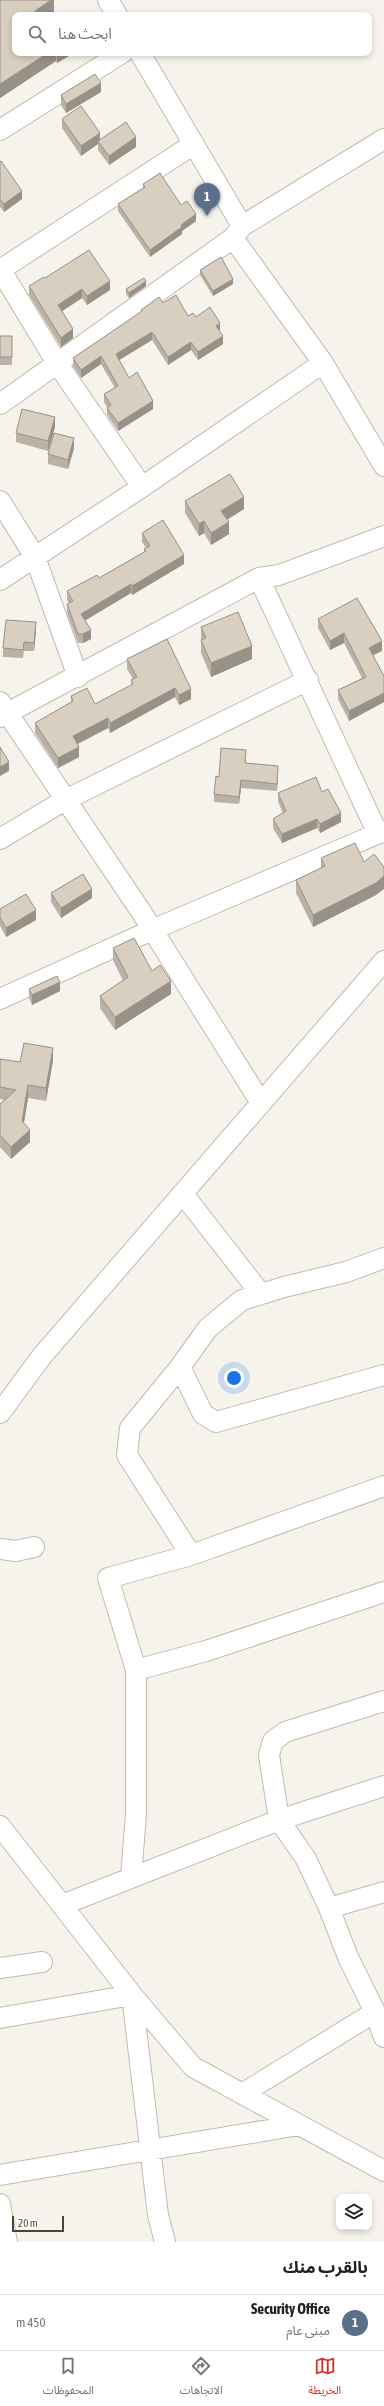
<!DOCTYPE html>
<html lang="ar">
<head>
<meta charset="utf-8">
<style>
	body { margin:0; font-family:"Asap Condensed","Noto Sans Arabic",sans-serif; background:#f6f6f6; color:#202124; direction:rtl }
	.controls { position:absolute; right:12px; bottom:12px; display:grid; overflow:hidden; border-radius:8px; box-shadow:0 2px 6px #0003 }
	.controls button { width:36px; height:36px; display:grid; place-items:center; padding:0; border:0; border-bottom:1px solid #e0e0e0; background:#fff; color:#202124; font:20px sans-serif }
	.scale { position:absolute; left:12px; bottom:10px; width:52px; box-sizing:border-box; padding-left:4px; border:2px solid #4b4439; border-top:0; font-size:11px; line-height:14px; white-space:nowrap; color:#4b4439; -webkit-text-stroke:3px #fff; paint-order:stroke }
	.you { position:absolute; left:234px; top:1378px; width:14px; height:14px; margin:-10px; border:3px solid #fff; border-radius:50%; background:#1a73e8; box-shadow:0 0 0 6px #1a73e833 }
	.badge { display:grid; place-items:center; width:26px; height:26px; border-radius:50%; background:#d93025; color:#fff; font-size:13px; font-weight:700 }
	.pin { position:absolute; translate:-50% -33px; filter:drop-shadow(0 1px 2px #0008) }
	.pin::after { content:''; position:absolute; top:21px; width:14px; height:12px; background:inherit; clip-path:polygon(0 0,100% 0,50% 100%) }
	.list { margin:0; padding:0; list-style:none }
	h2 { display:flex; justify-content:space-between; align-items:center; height:52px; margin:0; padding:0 16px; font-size:17px }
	h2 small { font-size:13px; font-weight:400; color:#757577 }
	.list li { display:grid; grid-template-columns:26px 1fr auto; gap:12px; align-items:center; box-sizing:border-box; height:56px; padding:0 16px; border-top:1px solid #e0e0e0 }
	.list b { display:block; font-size:15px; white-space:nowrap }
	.list p { margin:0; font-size:13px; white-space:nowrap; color:#757577 }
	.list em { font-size:13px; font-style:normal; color:#757577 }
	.icon { flex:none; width:22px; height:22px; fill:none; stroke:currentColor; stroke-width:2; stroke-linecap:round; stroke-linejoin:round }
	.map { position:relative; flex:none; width:384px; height:2242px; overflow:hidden; direction:ltr }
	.search { position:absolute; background:#fff; box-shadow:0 2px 6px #0003; left:12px; right:12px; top:12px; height:44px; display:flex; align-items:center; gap:10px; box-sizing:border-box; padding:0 14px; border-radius:8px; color:#757577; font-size:15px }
	.sheet { height:108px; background:#fff }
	nav { display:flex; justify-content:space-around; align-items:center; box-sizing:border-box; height:56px; border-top:1px solid #e0e0e0; background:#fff; font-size:11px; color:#757577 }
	nav a { display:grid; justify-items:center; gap:2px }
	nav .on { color:#d93025 }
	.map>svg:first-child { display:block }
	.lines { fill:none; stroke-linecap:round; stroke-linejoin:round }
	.minor-casing { stroke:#c2bbae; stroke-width:22 }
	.minor { stroke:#fff; stroke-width:20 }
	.wall { fill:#bab2a6 }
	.shaded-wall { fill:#979187 }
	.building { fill:#d8cfc1; stroke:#979187 }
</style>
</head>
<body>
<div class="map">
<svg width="384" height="2242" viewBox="0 0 384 2242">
	<rect width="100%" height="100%" fill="#f6f3ec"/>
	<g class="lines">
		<g class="minor-casing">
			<path id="minor" d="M108,0l9,15
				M140,53l102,173 -9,12 90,125 61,103
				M0,130l122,-77
				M242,226l142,-87
				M0,269l57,94 85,124
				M0,270l194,-126
				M0,404l233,-166
				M0,501l35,56 43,120
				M259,578l119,256
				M0,580l142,-93 181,-124
				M0,702l142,211 119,190
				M0,717l259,-139 20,-3 105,-39
				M0,839l65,-39 243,-120
				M0,999l152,-69 232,-99
				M183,1194l78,100
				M384,1258l-38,14 -62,15 -42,13 -34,28 -28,39 23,47 13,8 168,-47
				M180,1367l-50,61 -3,27 64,100
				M0,1413l42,-57 342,-395
				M0,1549l16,2 18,-4
				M136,1670l70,-19 178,-59
				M384,1701l-99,31 -12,9 -4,14 10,65 27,39 23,49 19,49 27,55 9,25
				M0,1826l132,169 61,72 191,104
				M131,1877l5,-63v-144l-28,-92 83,-23 193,-69
				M62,1905l217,-85 105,-34
				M329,1908l55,-16
				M0,1968l42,-6
				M132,1995l26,220 7,27
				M0,2018l132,-23
				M242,2094l133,-82
				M0,2175l299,-50
				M0,2204l7,38"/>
		</g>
		<use href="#minor" class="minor"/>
	</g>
	<path class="wall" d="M0,0h54v12l-5,3h-34v38h59l-17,10 -1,-2 -56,37z
		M101,92l-35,21 -5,-8v-10z
		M62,119l38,20 36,8 -27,18 -11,-15v-6l-17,12 -19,-28z
		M0,162l22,37 -18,13 -4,-5z
		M143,184l38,21 15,16 -14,10v3l-32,23 -32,-46v-7l25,-16z
		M200,270l33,14 -20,12 -13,-21z
		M45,278l65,12 -23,15 -5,-7 -20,13 11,27 -12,9 -32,-52v-9z
		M146,286l-17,12 -3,-4v-5z
		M163,303l25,13 8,1 24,13 -1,1 4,13 -25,16 -7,-10 -23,15 -16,-25 -33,20 10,18 24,31 -35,22 -11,-16v-8l-3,-5v-8l11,-6 -14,-24 -20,14 -8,-12v-8l68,-46v-2z
		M0,336h12v29h-12z
		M55,427l-7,24 -32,-9v-9z
		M74,448l-6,21 -20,-5v-10z
		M185,501l59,8 -17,11 2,14 -18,11 -7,-12 -5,3 -14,-23z
		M142,533l42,31 -52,31 -1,-2 -46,27 6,19 -8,4h-5l-11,-30v-9l2,-1 -2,-3v-9l32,-13 45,-26v-3l2,-1 -4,-6z
		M318,619l64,32 -9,4 11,21v26l-35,19 -11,-22v-9l24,-12 -18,-35 -14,7 -12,-22z
		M201,627l51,32 -41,18 -10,-24z
		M36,631l-2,20h-10l-1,7 -20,-1v-9z
		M167,639l24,60 -12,6 -4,-8 -65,36 -2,-5 -30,16 1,13 -21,11 -23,-35v-10l36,-21v-6l24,8 36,-18v-6l2,-1 -6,-10v-10z
		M246,758v5l32,11 -1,17 -36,-3 -2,16 -25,-2v-8l5,-17z
		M322,792l19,30 -21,11 -3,-5 -35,15 -9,-15v-9l10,-6 -5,-11v-9z
		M321,858l55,37 -63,32 -17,-34v-13l25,-12z
		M51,893l41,5 -31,20 -10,-16z
		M0,917l36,3 -30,17 -6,-11z
		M113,948l39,23 19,23 -56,36 -15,-22v-12l23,-15 -10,-21z
		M29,989l31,2 -28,14 -3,-7z
		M0,1059l20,3 33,-2 -7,41 -18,-3 -4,25 6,19 -19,17 -11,-12v-43l4,-4 -4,-1z"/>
	<path class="shaded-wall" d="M51,0h3v12l-5,3h-14v-4z
		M48,53h8v8l-56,37v-14z
		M57,53h17l-17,10z
		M101,83v9l-35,21v-9z
		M100,133v10l-2,-2v3l-17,12v-10z
		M136,137v10l-27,18v-9z
		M22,191v8l-18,13v-8z
		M196,214v7l-14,10v3l-32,23v-7l31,-25z
		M233,279v5l-20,12v-5z
		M110,281v9l-23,15v-9z
		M146,281v5l-17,12v-5z
		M82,289v9l-24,16v-9z
		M220,323v7l-4,3v-7z
		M73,329v9l-12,9v-9z
		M152,332v8l-36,22v-8z
		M223,336v8l-25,16v-8z
		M191,342v8l-23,15v-8z
		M101,356v8l-20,14v-8z
		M153,401v8l-35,22v-8z
		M55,417v10l-7,24v-10z
		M74,438v10l-6,21v-9z
		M244,497v12l-23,14v-12z
		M204,521v12l-5,3v-12z
		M229,522v12l-18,11v-12z
		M184,555v9l-52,31v-9z
		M131,584v9l-50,30v-9z
		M36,622v9l-2,20v-8z
		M91,630v9l-8,4v-9z
		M344,633v10l-14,7v-9z
		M382,641v10l-13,6v-9z
		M252,646v13l-41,18v-14z
		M175,688v9l-65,36v-10z
		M191,689v10l-12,6v-10z
		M384,693v9l-35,19v-10z
		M108,718v10l-35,18v-10z
		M79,747v10l-21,11v-10z
		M9,762v9l-9,5v-9z
		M278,766v8l-1,17v-7z
		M241,780v8l-2,16v-7z
		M341,813v9l-21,11v-9z
		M317,819v9l-35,15v-9z
		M384,876v13l-8,6 -63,32v-12z
		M92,889v9l-31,20v-10z
		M36,910v10l-30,17v-9z
		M171,981v13l-56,36v-13z
		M60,982v9l-28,14v-10z
		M53,1048v12l-7,41v-13z
		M28,1085v13l-6,36v-13z
		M30,1130v12l-19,17v-12z"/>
	<path class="building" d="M0,0h51l-16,11 3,4h-23v38h33l-48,31z
		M95,74l6,9 -35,21 -5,-9z
		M81,106l19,27 -19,13 -19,-27z
		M126,122l10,15 -27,19 -11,-15z
		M1,161l21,30 -18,13 -4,-5v-37z
		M160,173l21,32 6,-4 9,13 -15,11 1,2 -32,23 -32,-46 27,-17 -2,-3z
		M89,250l21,31 -23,15 -5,-7 -24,16 15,24 -12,9 -32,-52 15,-9 1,1z
		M221,257l12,22 -20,12 -13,-21z
		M144,278l2,3 -17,12 -3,-4z
		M176,295l12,21 5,-3 3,4 14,-10 10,16 -4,3 7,10 -25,16 -7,-10 -23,15 -16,-25 -36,22 13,24 8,-6 16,29 -35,22 -11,-15 4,-3 -7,-11 14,-8 -17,-30 -20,14 -8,-12 69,-47 -1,-1 18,-13 4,6z
		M0,336h12v21h-12z
		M22,409l33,8 -7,24 -32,-8z
		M54,433l20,5 -6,22 -20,-6z
		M230,474l14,23 -23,14 8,11 -18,11 -7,-12 -5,3 -14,-23z
		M163,520l21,35 -52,31 -1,-2 -50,30 10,16 -8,4h-5l-11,-30 6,-3 -6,-10 30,-16 2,3 47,-27 -2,-2 6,-3 -8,-13z
		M357,598l25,43 -13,7 15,28v17l-35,18 -11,-21 28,-13 -22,-44 -14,8 -12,-22z
		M238,612l14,34 -41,17 -10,-23 5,-2 -5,-11z
		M6,620l30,2 -2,21 -10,-1 -1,8 -20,-2z
		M167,639l24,50 -12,6 -4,-7 -65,35 -2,-5 -35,18 6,11 -21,11 -23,-35 38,-22 -2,-5 16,-8 8,16 38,-20 -2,-4 6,-3 -10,-18z
		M0,747l9,15 -9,5z
		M221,748l25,2 -1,13 33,3 -1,18 -36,-4 -2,17 -25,-3 2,-18 3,1z
		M316,777l6,15 6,-3 13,24 -21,11 -3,-5 -35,15 -9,-15 13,-8 -8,-18z
		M355,843l9,19 10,-8 10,13v9l-8,7 -63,32 -17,-35 29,-14 -4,-8z
		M83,874l9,15 -31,19 -10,-15z
		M26,894l10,16 -30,18 -6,-11v-8z
		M134,938l18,33 8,-6 11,16 -56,36 -15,-21 28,-19 -15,-29z
		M57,976l3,6 -28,13 -3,-6z
		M24,1043l29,5 -7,40 -18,-3 -6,36 8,9 -19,17 -11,-12v-31l16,-14 -16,-3v-28l20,3z"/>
</svg>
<div class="controls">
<button><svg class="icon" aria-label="layers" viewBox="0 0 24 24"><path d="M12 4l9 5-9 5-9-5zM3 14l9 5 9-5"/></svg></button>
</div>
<div class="scale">20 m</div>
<div class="you"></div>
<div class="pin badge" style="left:207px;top:216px;background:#5c6f8a">1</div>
<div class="search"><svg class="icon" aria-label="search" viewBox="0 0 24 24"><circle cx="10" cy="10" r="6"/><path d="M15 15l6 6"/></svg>ابحث هنا</div>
</div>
<section class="sheet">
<h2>بالقرب منك<small></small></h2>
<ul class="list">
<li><span class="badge" style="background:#5c6f8a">1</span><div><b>Security Office</b><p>مبنى عام</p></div><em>450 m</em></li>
</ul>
</section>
<nav>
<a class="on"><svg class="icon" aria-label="map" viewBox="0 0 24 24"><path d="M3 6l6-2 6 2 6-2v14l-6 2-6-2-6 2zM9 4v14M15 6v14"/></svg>الخريطة</a>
<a><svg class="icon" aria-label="directions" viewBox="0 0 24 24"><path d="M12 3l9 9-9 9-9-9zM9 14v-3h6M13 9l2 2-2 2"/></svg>الاتجاهات</a>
<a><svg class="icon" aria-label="saved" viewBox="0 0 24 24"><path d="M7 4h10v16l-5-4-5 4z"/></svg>المحفوظات</a>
</nav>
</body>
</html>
